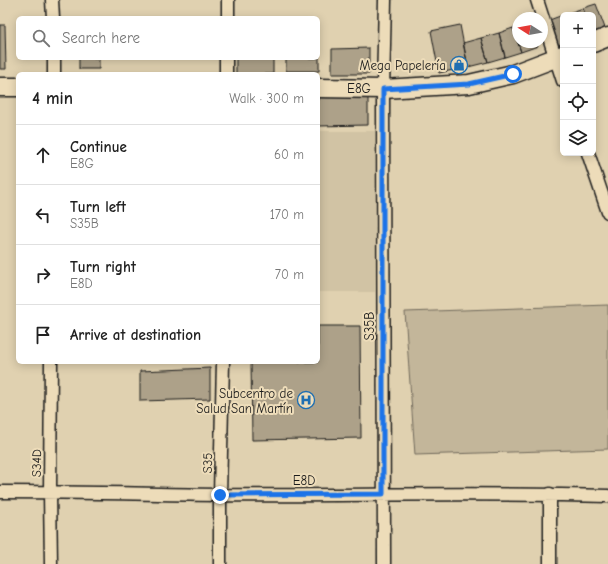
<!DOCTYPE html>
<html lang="en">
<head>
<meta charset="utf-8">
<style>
	body { margin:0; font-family:"Comic Neue",sans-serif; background:#f6f6f6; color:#222 }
	.controls { position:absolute; right:12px; top:12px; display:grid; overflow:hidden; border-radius:6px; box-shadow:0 2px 10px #0003 }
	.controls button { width:36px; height:36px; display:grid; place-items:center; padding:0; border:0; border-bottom:1px solid #e0e0e0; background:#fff; color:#222; font:20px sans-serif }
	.compass { position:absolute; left:512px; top:12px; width:36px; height:36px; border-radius:50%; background:#fff; box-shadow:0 2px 10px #0003; rotate:281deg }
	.stop { position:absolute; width:12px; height:12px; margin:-9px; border:3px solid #1a73e8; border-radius:50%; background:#fff }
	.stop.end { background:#1a73e8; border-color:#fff; box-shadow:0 1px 4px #0008 }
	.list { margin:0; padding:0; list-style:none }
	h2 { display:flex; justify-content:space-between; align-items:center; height:52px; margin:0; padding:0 16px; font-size:17px }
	h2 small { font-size:13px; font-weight:400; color:#767676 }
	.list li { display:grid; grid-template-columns:26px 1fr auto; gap:12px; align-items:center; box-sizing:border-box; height:60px; padding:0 16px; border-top:1px solid #e0e0e0 }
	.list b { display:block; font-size:15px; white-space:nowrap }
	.list p { margin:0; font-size:13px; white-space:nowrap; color:#767676 }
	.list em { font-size:13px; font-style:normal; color:#767676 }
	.icon { flex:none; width:22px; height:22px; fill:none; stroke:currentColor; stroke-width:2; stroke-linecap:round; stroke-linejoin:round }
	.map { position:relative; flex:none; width:608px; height:564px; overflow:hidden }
	.search { position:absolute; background:#fff; box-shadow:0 2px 10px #0003; left:16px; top:16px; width:304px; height:44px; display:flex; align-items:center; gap:10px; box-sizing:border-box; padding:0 14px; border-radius:6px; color:#767676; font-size:15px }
	.panel { position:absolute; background:#fff; box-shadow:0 2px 10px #0003; left:16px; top:72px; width:304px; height:292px; border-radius:6px }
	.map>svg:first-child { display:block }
	.built { fill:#d1c3a4 }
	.green { fill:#c3b69a; stroke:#70695b }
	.building { fill:#ada189; stroke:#1c1c1c }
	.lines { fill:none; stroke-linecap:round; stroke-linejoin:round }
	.street-casing { stroke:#1c1c1c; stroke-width:15 }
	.secondary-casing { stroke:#1c1c1c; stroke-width:21 }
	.street { stroke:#eddcb9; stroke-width:12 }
	.secondary { stroke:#eddcb9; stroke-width:18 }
	.route { stroke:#1a73e8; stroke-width:5 }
	.labels { text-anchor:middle; stroke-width:4; stroke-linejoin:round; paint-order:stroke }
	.poi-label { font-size:13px; fill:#1c1c1c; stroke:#eddcb9; text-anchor:end }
	.street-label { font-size:13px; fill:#1c1c1c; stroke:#eddcb9 }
</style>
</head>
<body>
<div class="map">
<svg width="608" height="564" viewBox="0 0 608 564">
	<rect width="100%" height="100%" fill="#e0d1b0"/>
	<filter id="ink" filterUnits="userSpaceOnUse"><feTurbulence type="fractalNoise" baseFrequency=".025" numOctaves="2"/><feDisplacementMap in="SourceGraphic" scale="8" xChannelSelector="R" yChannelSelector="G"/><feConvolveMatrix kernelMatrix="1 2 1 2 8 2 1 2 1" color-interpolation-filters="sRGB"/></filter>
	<g filter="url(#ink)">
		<path class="built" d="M318,131h57v161h-57z"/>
		<path class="green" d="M608,305v144l-193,6 -10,-143z"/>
		<path class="building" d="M596,4l9,24 -12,5v-18h-8l-2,-7z
			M583,8l2,7h-19v-1z
			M563,15v28l-10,4 -9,-25z
			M0,25h5l1,44h-6z
			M460,25l8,42 -29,6 -8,-42z
			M518,27v15h18l2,4 -17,6 -8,-24z
			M513,28l8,24 -16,5 -6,-24z
			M499,33l6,24 -17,5 -7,-24z
			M481,38l7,24 -20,5 -5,-24z
			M318,44h1v27h-33v-13h32z
			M369,48v26h-37v-25z
			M79,58h20v11h-20z
			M236,58h37v16h-37z
			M368,93v32l-50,1v-32z
			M318,326h42l1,112 -109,2 -1,-78h67z
			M210,368v31l-70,2v-30z"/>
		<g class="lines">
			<g class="street-casing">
				<path id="street" d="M52,0l1,18
					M537,0l26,81
					M228,18v-18
					M54,58v16
					M226,74v-16
					M588,153l20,59
					M0,492c73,0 147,2 220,3 129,1 259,-3 388,1
					M550,494v70
					M51,564l-1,-72 1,-130
					M220,564v-69l3,-133
					M384,564l-1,-475 2,-89"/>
			</g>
			<g class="secondary-casing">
				<path id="secondary" d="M593,43l15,-6
					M0,87h18
					M318,88l65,1 86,-5 44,-10 50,-19"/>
			</g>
			<use href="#street" class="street"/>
			<use href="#secondary" class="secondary"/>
		</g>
	</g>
	<g class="lines" filter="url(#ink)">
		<path class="route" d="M220,495l163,-1v-405l86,-5 44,-10"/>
	</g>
	<defs>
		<g id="shop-ring" transform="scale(0.9)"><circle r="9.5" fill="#eddcb9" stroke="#1f6fb2" stroke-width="1.5"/><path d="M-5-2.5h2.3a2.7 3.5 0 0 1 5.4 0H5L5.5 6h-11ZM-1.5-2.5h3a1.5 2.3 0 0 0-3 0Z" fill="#1f6fb2"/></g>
		<g id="hospital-ring" transform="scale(0.9)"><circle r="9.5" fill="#eddcb9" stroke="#1f6fb2" stroke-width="1.5"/><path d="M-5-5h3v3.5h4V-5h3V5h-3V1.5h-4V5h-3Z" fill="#1f6fb2"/></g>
	</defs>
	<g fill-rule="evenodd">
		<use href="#shop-ring" x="459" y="65"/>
		<use href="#hospital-ring" x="306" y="400"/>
	</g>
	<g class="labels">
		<g class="poi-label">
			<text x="446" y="70">Mega Papelería</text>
			<text x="293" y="398">Subcentro de<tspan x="293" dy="15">Salud San Martín</tspan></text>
		</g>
		<g class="street-label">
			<text x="359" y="93">E8G</text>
			<text transform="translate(369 326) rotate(-90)" y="5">S35B</text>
			<text transform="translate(36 463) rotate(-89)" y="5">S34D</text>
			<text transform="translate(207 463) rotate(-89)" y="5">S35</text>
			<text x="304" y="485">E8D</text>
		</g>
	</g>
</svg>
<div class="controls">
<button>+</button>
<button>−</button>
<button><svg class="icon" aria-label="locate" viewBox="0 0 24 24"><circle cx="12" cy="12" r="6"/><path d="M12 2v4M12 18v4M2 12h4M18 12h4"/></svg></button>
<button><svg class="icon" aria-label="layers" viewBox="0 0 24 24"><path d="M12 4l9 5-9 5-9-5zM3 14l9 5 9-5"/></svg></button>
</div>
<svg class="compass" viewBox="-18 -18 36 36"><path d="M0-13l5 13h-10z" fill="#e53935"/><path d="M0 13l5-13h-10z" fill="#767676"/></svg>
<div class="stop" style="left:513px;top:74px"></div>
<div class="stop end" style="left:220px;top:495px"></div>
<div class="search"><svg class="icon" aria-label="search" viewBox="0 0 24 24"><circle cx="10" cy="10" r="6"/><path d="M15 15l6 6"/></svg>Search here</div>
<section class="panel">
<h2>4 min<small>Walk · 300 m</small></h2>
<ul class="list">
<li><svg class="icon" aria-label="ahead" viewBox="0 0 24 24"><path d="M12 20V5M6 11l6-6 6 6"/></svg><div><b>Continue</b><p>E8G</p></div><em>60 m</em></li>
<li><svg class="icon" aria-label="left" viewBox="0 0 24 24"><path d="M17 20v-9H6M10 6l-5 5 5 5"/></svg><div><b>Turn left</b><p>S35B</p></div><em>170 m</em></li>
<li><svg class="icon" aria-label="right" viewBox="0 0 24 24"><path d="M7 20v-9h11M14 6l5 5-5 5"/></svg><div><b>Turn right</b><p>E8D</p></div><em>70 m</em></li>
<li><svg class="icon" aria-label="arrive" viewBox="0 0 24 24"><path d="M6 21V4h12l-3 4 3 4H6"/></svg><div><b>Arrive at destination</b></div></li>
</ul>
</section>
</div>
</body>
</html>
